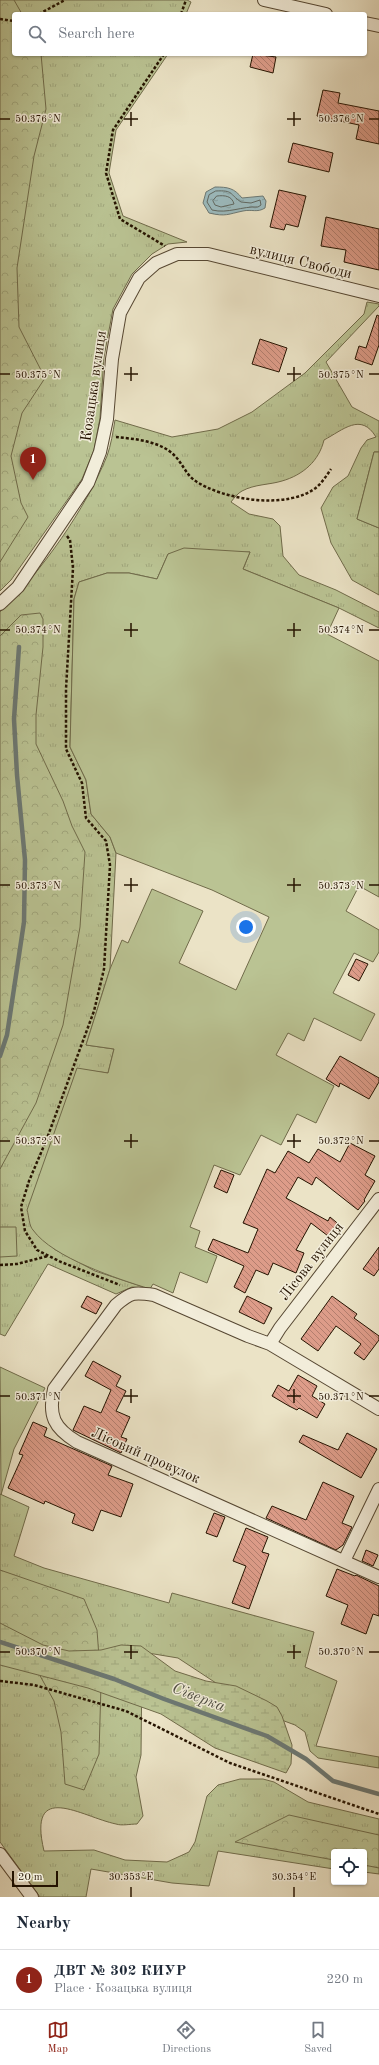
<!DOCTYPE html>
<html lang="en">
<head>
<meta charset="utf-8">
<style>
	body { margin:0; font-family:"Old Standard TT",serif; background:#f6f6f7; color:#1f2937 }
	.controls { position:absolute; right:12px; bottom:12px; display:grid; overflow:hidden; border-radius:4px; box-shadow:0 1px 3px #0004 }
	.controls button { width:36px; height:36px; display:grid; place-items:center; padding:0; border:0; border-bottom:1px solid #e0e1e3; background:#fff; color:#1f2937; font:20px sans-serif }
	.scale { position:absolute; left:12px; bottom:10px; width:46px; box-sizing:border-box; padding-left:4px; border:2px solid #251300; border-top:0; font-size:11px; line-height:14px; white-space:nowrap; color:#251300; -webkit-text-stroke:3px #f2edda; paint-order:stroke }
	.you { position:absolute; left:246px; top:927px; width:14px; height:14px; margin:-10px; border:3px solid #fff; border-radius:50%; background:#1a73e8; box-shadow:0 0 0 6px #1a73e833 }
	.badge { display:grid; place-items:center; width:26px; height:26px; border-radius:50%; background:#8f2418; color:#fff; font-size:13px; font-weight:700 }
	.pin { position:absolute; translate:-50% -33px; filter:drop-shadow(0 1px 2px #0008) }
	.pin::after { content:''; position:absolute; top:21px; width:14px; height:12px; background:inherit; clip-path:polygon(0 0,100% 0,50% 100%) }
	.list { margin:0; padding:0; list-style:none }
	h2 { display:flex; justify-content:space-between; align-items:center; height:52px; margin:0; padding:0 16px; font-size:17px }
	h2 small { font-size:13px; font-weight:400; color:#747a83 }
	.list li { display:grid; grid-template-columns:26px 1fr auto; gap:12px; align-items:center; box-sizing:border-box; height:60px; padding:0 16px; border-top:1px solid #e0e1e3 }
	.list b { display:block; font-size:15px; white-space:nowrap }
	.list p { margin:0; font-size:13px; white-space:nowrap; color:#747a83 }
	.list em { font-size:13px; font-style:normal; color:#747a83 }
	.icon { flex:none; width:22px; height:22px; fill:none; stroke:currentColor; stroke-width:2; stroke-linecap:round; stroke-linejoin:round }
	.map { position:relative; flex:none; width:379px; height:1897px; overflow:hidden }
	.search { position:absolute; background:#fff; box-shadow:0 1px 3px #0004; left:12px; right:12px; top:12px; height:44px; display:flex; align-items:center; gap:10px; box-sizing:border-box; padding:0 14px; border-radius:4px; color:#747a83; font-size:15px }
	.sheet { height:112px; background:#fff }
	nav { display:flex; justify-content:space-around; align-items:center; box-sizing:border-box; height:56px; border-top:1px solid #e0e1e3; background:#fff; font-size:11px; color:#747a83 }
	nav a { display:grid; justify-items:center; gap:2px }
	nav .on { color:#8f2418 }
	.map>svg:first-child { display:block }
	.grass { fill:url(#grass-tufts); stroke:#706b4a }
	.forest { fill:url(#forest-crowns); stroke:#706b4a }
	.wetland { fill:url(#wetland-marsh); stroke:#706b4a }
	.garden { fill:#bac393; stroke:#706b4a }
	.water { fill:url(#water-ripples); stroke:#6c7873 }
	.lines { fill:none; stroke-linecap:round; stroke-linejoin:round }
	.shore { stroke:#606760; stroke-width:1 }
	.stream { stroke:#6c7873; stroke-width:4.5 }
	.building { fill:url(#building-back-hatch); stroke:#251300 }
	.street-casing { stroke:#564732; stroke-width:14 }
	.path { stroke:#251300; stroke-width:2.5; stroke-dasharray:3 2; stroke-linecap:butt }
	.street { stroke:#f2edda; stroke-width:12 }
	.ticks { fill:none; stroke:#251300; stroke-width:1.5 }
	.labels { text-anchor:middle; stroke-width:3; stroke-linejoin:round; paint-order:stroke }
	.street-label { font-size:15px; fill:#251300; stroke:#f2edda }
	.water-label { font-size:16px; font-style:italic; fill:#4f4e43; stroke:#f2edda }
	.ticks-label { font-size:10px; text-anchor:middle; fill:#251300; stroke:#f2edda; stroke-width:3; stroke-linejoin:round; paint-order:stroke }
</style>
</head>
<body>
<div class="map">
<svg width="379" height="1897" viewBox="0 0 379 1897">
	<defs>
		<pattern id="grass-tufts" width="24" height="20" patternUnits="userSpaceOnUse"><rect width="24" height="20" fill="#bac393"/><path d="M3 7l-1-3M5 7V3M7 7l1-3M15 17l-1-3M17 17v-4M19 17l1-3" fill="none" stroke="#a0a77d"/></pattern>
		<pattern id="forest-crowns" width="20" height="18" patternUnits="userSpaceOnUse"><rect width="20" height="18" fill="#bac393"/><path d="M2 6a3 3 0 1 1 6 0M12 15a3 3 0 1 1 6 0" fill="none" stroke="#a0a77d"/></pattern>
		<pattern id="wetland-marsh" width="20" height="14" patternUnits="userSpaceOnUse"><rect width="20" height="14" fill="#bac393"/><path d="M1 5h8M5 5V1M11 12h8M15 12V8" fill="none" stroke="#a0a77d"/></pattern>
		<pattern id="water-ripples" width="26" height="14" patternUnits="userSpaceOnUse"><rect width="26" height="14" fill="#9cbbbf"/><path d="M2 4q2-2 4 0t4 0M15 11q2-2 4 0t4 0" fill="none" stroke="#86a0a2"/></pattern>
		<pattern id="building-back-hatch" width="6" height="6" patternUnits="userSpaceOnUse"><rect width="6" height="6" fill="#dd9c89"/><path d="M-1 5l2 2M0 0l6 6M5-1l2 2" fill="none" stroke="#b37e6e"/></pattern>
	</defs>
	<rect width="100%" height="100%" fill="#ebe3c6"/>
	<filter id="stains"><feTurbulence type="fractalNoise" baseFrequency=".005" numOctaves="4"/><feColorMatrix values="0 0 0 0 .2 0 0 0 0 .09 0 0 0 0 .02 0 0 0 .5 -.17"/></filter>
	<radialGradient id="worn" r=".72"><stop offset=".6" stop-color="#630" stop-opacity="0"/><stop offset="1" stop-color="#630" stop-opacity=".3"/></radialGradient>
	<path class="grass" d="M0,0h187l4,2 -5,12h-172v40h154l-52,76 -7,43 14,43 64,26 -19,2 -16,10 -20,20 -19,35 -9,48 -4,61 -6,32 -12,29 -71,101 -11,11z
		M367,302l12,2v2l-53,56 26,45 27,14v31h-5l-17,67 22,9v67l-27,-15 -21,-37 -10,-35 12,-21 15,-11 13,-28 6,-8 9,-3c-15,-25 -33,-7 -52,3 -5,21 -21,35 -42,41 -13,4 -27,3 -40,10 -4,2 -8,7 -11,11l18,12 24,5 7,7 3,30 16,19 37,15 43,22v16l-40,-20 -96,-39 7,-17 -82,2 -11,25 -28,-6h-22l-28,9 -5,17 -4,148 16,33 5,34 19,23 6,16 -6,116 -24,76 28,4 -6,24 -31,-4 -12,35 -11,145 41,22 55,18 -18,-2 -16,7 -68,-30 -43,72 -5,-2v-722c42,-41 85,-102 107,-156 4,-11 6,-24 8,-36l57,17 46,-8 34,-17 53,-39 59,-59z
		M0,1494l29,13 -15,49 30,12 125,35 3,-10 142,39 -9,35 32,14 -21,65 63,11v11l-61,-10 -8,-7 -5,-19 -10,-7 -35,-13 -82,-54 -30,-5 -6,9 -1,93 -5,22 7,39 -6,8c-7,0 -15,2 -21,0 -34,-7 -89,-45 -72,27l50,-1 31,10 42,2 22,-10 6,-10 12,-46 11,-11 22,-6h23l11,3 34,20 71,17v55l-15,-2v-20h-30v17l-116,-18 -9,35 -37,-3 -81,-14 -5,28h-46l-40,-55z"/>
	<path class="forest" d="M0,0h14l8,14h-8v40h27l5,55 -12,47 -17,112 2,59 26,51 -23,35 -11,43 10,47 7,14 -28,45z
		M40,613l3,6v28l-7,68v29l27,57 9,25 13,26 -5,75 -17,98 -27,78 -36,66v-533l21,-21z
		M0,1570l84,29 13,31 4,54 -2,70 -15,36 -19,-6 -4,-52 -7,-31 -21,-38 -33,-26z
		M289,1815l90,20v33l-15,-3v-13h-30v8l-99,-18z"/>
	<path class="wetland" d="M0,1623l43,22 26,6 32,-1 20,-5 20,1 34,25 31,10 30,5 31,15 10,6 5,9 10,29 -1,19 -5,9 -71,-25 -54,-34 -73,-26 -88,-23z"/>
	<path class="garden" d="M374,452h5v76l-22,-9z
		M184,548l66,4 -7,17 96,39 -12,26 52,27v236l-20,-11 -13,25 33,19v22l-6,10 -19,-9 -21,40 42,21 -14,27 -47,-23 -10,23 -16,-8 -12,22 58,31 -18,37 -19,-9 -16,31 -20,-10 -21,40 -26,-10 -24,62 10,4 -5,16 22,9 -10,27 -27,-11 -7,21 -20,-9 -3,5c-32,-10 -97,-31 -117,-59 -4,-4 -4,-14 -6,-20l50,-142 31,5 6,-24 -28,-4 24,-76 12,-29 6,3 24,-54 51,22 -24,52 57,27 33,-73 -57,-27 -96,-37 -6,-16 -19,-23 -5,-34 -16,-33 4,-148 5,-17 28,-9h22l28,6 11,-25z
		M0,1227h16l1,29 -17,1z
		M0,1367l45,21 -31,61 -13,46z"/>
	<path class="water" d="M215,187c13,0 19,1 27,11l21,-2 3,5 -1,7c-8,5 -13,1 -22,3 -15,3 -17,6 -34,2l-6,-10 3,-11z"/>
	<g class="lines">
		<path class="shore" d="M216,191c18,-1 13,3 25,11l10,1 9,-3 1,5 -3,2c-16,-1 -30,7 -46,3l-5,-8 2,-7z
			M217,196c8,-1 15,0 17,8l-13,3 -6,-2 -2,-4z"/>
		<path class="stream" d="M0,1056l7,-21 17,-113 1,-62 -8,-85 -3,-56 5,-72
			M0,1642l114,37 50,20 103,37 39,23 27,22 46,13"/>
	</g>
	<path class="building" d="M253,54l23,3 -3,16 -23,-6z
		M323,90l17,3 -2,10 41,8v33l-23,-5 3,-14 -42,-9z
		M293,143l40,10 -4,19 -41,-10z
		M279,190l27,6 -8,31 -12,-3 -2,6 -14,-3z
		M326,217l53,12v41l-35,-8 2,-12 -25,-4z
		M377,315l2,1v29l-7,20 -17,-6 4,-13 7,2z
		M260,339l27,9 -8,24 -27,-8z
		M356,959l12,5 -9,17 -11,-6z
		M340,1056l39,22v4l-10,17 -29,-16 -1,4 -13,-8z
		M350,1143l25,13 -10,19 10,6 -11,19 1,1 -7,9 -42,-33 -4,8 -14,-8 -12,21 42,23 2,-4 12,10 -10,12 -21,-16 -15,27 8,3 -8,20 -23,-10 -5,12 -12,-5 -11,23 -11,-6 10,-21 -36,-16 5,-11 35,14 10,-24 -15,-6 24,-54 8,4 13,-22 21,12 9,-14 22,13z
		M221,1170l13,5 -7,18 -13,-6z
		M379,1247v22l-5,7 -11,-7z
		M87,1296l15,7 -6,11 -15,-7z
		M247,1296l25,12 -8,16 -25,-12z
		M332,1296l25,18 -3,4 25,18v4l-15,20 -10,-7 7,-9 -25,-18 -18,25 -17,-12z
		M93,1361l28,15 -5,10 10,5 -10,20 14,6 -9,20 6,2 -6,14 -48,-23 11,-24 17,7 10,-23 -26,-14z
		M298,1375l19,11 -5,10 13,8 -8,14 -18,-10 -2,2 -8,-4 -17,-10 6,-11 11,6z
		M33,1422l14,6 -3,8 68,30 -4,9 25,9 -12,33 -20,-7 -8,21 -21,-8 3,-9 -30,-13 -1,3 -36,-16 15,-33 -4,-1z
		M347,1433l30,16 -16,29 -62,-36 4,-7 35,15z
		M323,1482l31,14 -12,27 10,4 -9,18 -7,5 -70,-32 6,-12 34,14z
		M214,1513l11,4 -8,20 -11,-4z
		M246,1528l22,9 -6,15 7,2 -20,55 -17,-6 14,-37 -13,-5z
		M366,1550l12,5 -5,11 -11,-5z
		M337,1569l18,7 1,-1 23,11v30l-6,-2 -7,20 -25,-10 7,-19 -22,-9z"/>
	<g class="lines">
		<g class="street-casing">
			<path id="street" d="M264,0l62,14
				M365,23l14,3
				M0,604l18,-17 70,-104 12,-31 7,-33 5,-60 8,-46 19,-35 17,-15 21,-9h31l171,42
				M270,1344l10,-16 99,-129
				M379,1409l-109,-65 -22,-8 -94,-41c-20,-3 -23,-3 -38,10l-62,84c-6,27 0,39 23,53l302,135
				M344,1561l35,-72
				M0,1854l32,43"/>
		</g>
		<path class="path" d="M39,14l26,-14
			M181,14l5,-14
			M0,19l14,2
			M164,54l-51,76 -7,43 14,46 45,27
			M116,437c19,2 45,4 59,19 7,7 11,18 19,24 28,20 96,31 124,6 5,-5 9,-11 13,-17
			M67,536l3,4 3,28 -7,121v60l16,34 4,35 20,23 4,24 -6,104 -10,42 -48,130 -17,40 -8,26 4,24 12,19 24,12 59,23
			M0,1265l17,-1 31,-8
			M0,1681l34,4 92,26 104,52 149,51"/>
		<use href="#street" class="street"/>
	</g>
	<path class="ticks" d="M131,112v14M294,112v14M0,119h10M124,119h14M287,119h14M369,119h10M131,367v14M294,367v14M0,374h10M124,374h14M287,374h14M369,374h10M131,623v14M294,623v14M0,630h10M124,630h14M287,630h14M369,630h10M131,878v14M294,878v14M0,885h10M124,885h14M287,885h14M369,885h10M131,1134v14M294,1134v14M0,1141h10M124,1141h14M287,1141h14M369,1141h10M131,1389v14M294,1389v14M0,1396h10M124,1396h14M287,1396h14M369,1396h10M131,1645v14M294,1645v14M0,1652h10M124,1652h14M287,1652h14M369,1652h10M131,1887v10M294,1887v10"/>
	<g class="labels">
		<g class="street-label">
			<text transform="translate(301 261) rotate(14)" y="5">вулиця Свободи</text>
			<text transform="translate(93 386) rotate(-82)" y="5">Козацька вулиця</text>
			<text transform="translate(311 1261) rotate(-52)" y="5">Лісова вулиця</text>
			<text transform="translate(146 1455) rotate(24)" y="5">Лісовий провулок</text>
		</g>
		<g class="water-label">
			<text transform="translate(199 1696) rotate(21)" y="6">Сіверка</text>
		</g>
	</g>
	<g class="ticks-label">
		<text x="38" y="122">50.376°N</text>
		<text x="341" y="122">50.376°N</text>
		<text x="38" y="378">50.375°N</text>
		<text x="341" y="378">50.375°N</text>
		<text x="38" y="633">50.374°N</text>
		<text x="341" y="633">50.374°N</text>
		<text x="38" y="889">50.373°N</text>
		<text x="341" y="889">50.373°N</text>
		<text x="38" y="1144">50.372°N</text>
		<text x="341" y="1144">50.372°N</text>
		<text x="38" y="1400">50.371°N</text>
		<text x="341" y="1400">50.371°N</text>
		<text x="38" y="1655">50.370°N</text>
		<text x="341" y="1655">50.370°N</text>
		<text x="131" y="1880">30.353°E</text>
		<text x="294" y="1880">30.354°E</text>
	</g>
	<rect width="100%" height="100%" filter="url(#stains)"/>
	<rect width="100%" height="100%" fill="url(#worn)"/>
</svg>
<div class="controls">
<button><svg class="icon" aria-label="locate" viewBox="0 0 24 24"><circle cx="12" cy="12" r="6"/><path d="M12 2v4M12 18v4M2 12h4M18 12h4"/></svg></button>
</div>
<div class="scale">20 m</div>
<div class="you"></div>
<div class="pin badge" style="left:33px;top:480px">1</div>
<div class="search"><svg class="icon" aria-label="search" viewBox="0 0 24 24"><circle cx="10" cy="10" r="6"/><path d="M15 15l6 6"/></svg>Search here</div>
</div>
<section class="sheet">
<h2>Nearby<small></small></h2>
<ul class="list">
<li><span class="badge">1</span><div><b>ДВТ № 302 КИУР</b><p>Place · Козацька вулиця</p></div><em>220 m</em></li>
</ul>
</section>
<nav>
<a class="on"><svg class="icon" aria-label="map" viewBox="0 0 24 24"><path d="M3 6l6-2 6 2 6-2v14l-6 2-6-2-6 2zM9 4v14M15 6v14"/></svg>Map</a>
<a><svg class="icon" aria-label="directions" viewBox="0 0 24 24"><path d="M12 3l9 9-9 9-9-9zM9 14v-3h6M13 9l2 2-2 2"/></svg>Directions</a>
<a><svg class="icon" aria-label="saved" viewBox="0 0 24 24"><path d="M7 4h10v16l-5-4-5 4z"/></svg>Saved</a>
</nav>
</body>
</html>
